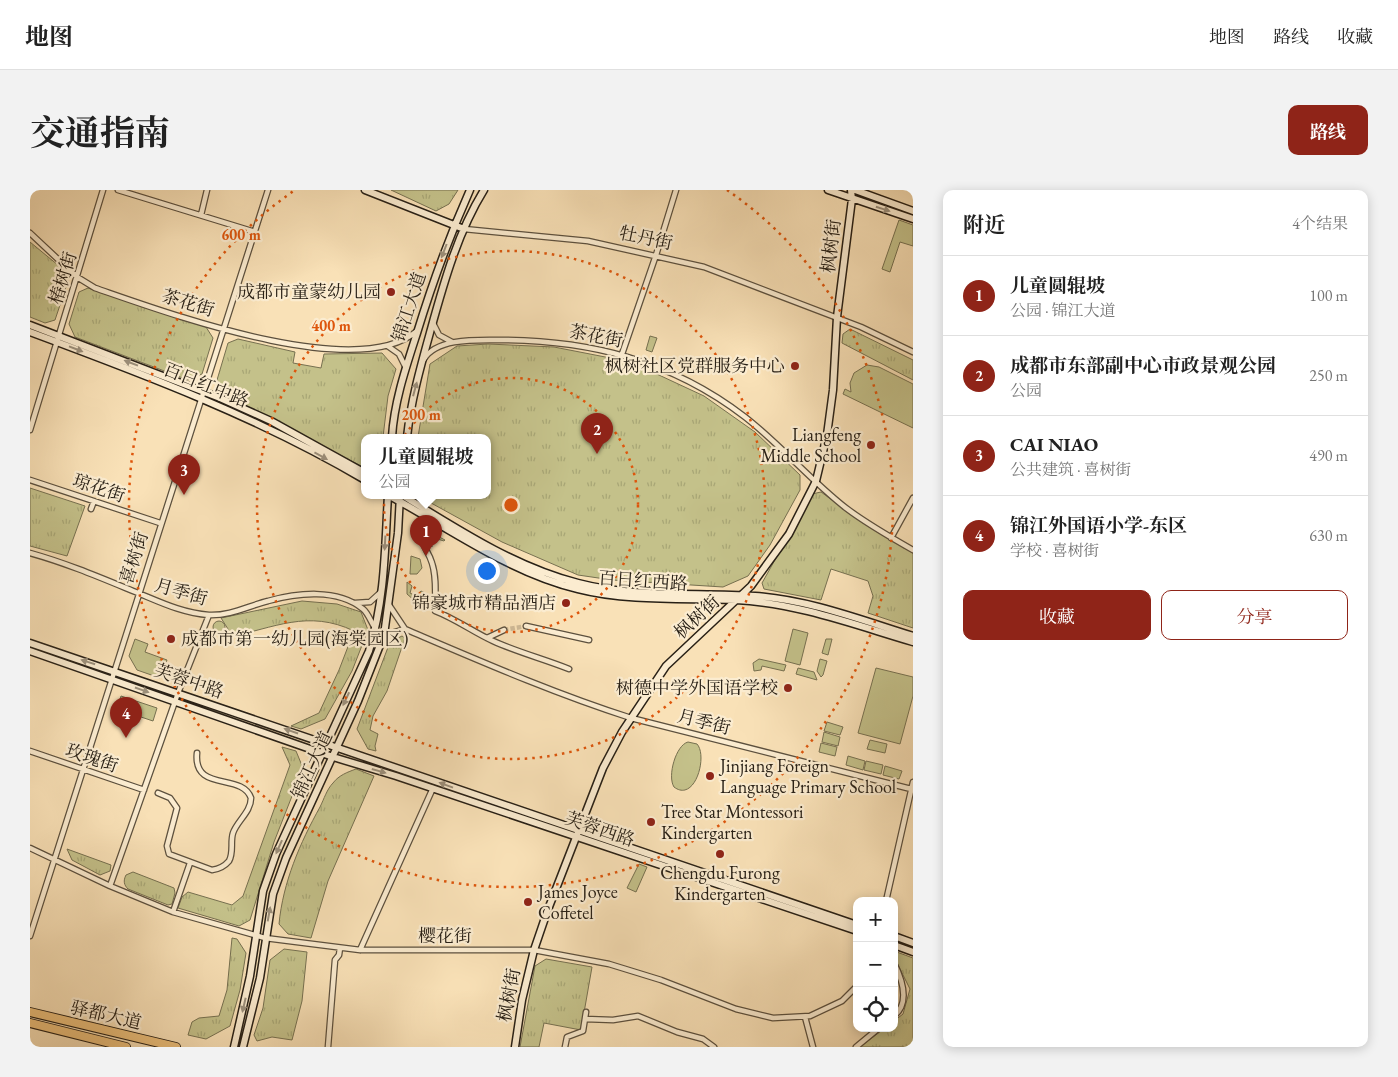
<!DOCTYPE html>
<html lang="zh">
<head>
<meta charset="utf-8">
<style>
	body { margin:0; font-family:"EB Garamond","Noto Serif SC",serif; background:#f2f2f2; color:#222 }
	.controls { position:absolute; right:15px; bottom:15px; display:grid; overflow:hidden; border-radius:10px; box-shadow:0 2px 12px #0003 }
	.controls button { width:45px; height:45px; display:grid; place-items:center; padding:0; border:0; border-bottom:1px solid #e0e0e0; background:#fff; color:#222; font:25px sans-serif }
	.you { position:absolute; left:456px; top:380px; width:18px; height:18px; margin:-12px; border:4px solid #fff; border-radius:50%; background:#1a73e8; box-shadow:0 0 0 8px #1a73e833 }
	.badge { display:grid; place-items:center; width:32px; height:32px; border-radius:50%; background:#8f2418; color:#fff; font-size:16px; font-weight:700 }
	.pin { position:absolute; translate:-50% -41px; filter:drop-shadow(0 1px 2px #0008) }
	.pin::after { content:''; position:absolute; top:26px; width:18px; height:15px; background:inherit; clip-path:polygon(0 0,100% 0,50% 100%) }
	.popup { position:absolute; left:331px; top:244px; width:130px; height:65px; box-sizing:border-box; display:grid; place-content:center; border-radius:10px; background:#fff; filter:drop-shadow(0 1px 4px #0005); font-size:16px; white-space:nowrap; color:#767676 }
	.popup b { font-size:19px; color:#222 }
	.popup::after { content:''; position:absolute; left:50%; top:100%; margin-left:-10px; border:10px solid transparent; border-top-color:#fff }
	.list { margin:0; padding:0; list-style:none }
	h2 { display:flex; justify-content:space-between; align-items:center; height:65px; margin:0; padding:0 20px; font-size:21px }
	h2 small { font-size:16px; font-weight:400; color:#767676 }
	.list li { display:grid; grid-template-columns:32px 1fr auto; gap:15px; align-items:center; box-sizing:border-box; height:80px; padding:0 20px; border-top:1px solid #e0e0e0 }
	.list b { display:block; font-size:19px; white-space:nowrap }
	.list p { margin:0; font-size:16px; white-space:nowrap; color:#767676 }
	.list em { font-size:16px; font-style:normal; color:#767676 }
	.actions { display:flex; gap:10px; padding:15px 20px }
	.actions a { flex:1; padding:11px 0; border:1px solid #8f2418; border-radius:10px; text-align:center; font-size:18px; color:#8f2418 }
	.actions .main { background:#8f2418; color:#fff }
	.icon { flex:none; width:28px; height:28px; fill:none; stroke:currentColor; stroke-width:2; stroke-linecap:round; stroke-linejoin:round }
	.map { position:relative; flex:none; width:883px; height:857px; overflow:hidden; border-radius:10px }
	header { display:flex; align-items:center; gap:30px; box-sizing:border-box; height:70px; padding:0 25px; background:#fff; border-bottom:1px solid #e0e0e0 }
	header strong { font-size:24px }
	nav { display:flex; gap:28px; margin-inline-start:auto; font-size:18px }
	.intro { display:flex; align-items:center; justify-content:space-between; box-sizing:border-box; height:120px; padding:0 30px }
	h1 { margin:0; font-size:35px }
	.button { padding:12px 22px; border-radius:10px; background:#8f2418; color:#fff; font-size:18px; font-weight:700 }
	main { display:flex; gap:30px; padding:0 30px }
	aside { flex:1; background:#fff; border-radius:10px; box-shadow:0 2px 12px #0003 }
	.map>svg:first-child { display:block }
	.green { fill:#c4c18a; stroke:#767050 }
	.park { fill:url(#park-tufts); stroke:#767050 }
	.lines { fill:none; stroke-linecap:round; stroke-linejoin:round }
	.street-tunnel { stroke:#cfba97; stroke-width:4.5; stroke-dasharray:4.5 2; stroke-linecap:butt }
	.street-casing { stroke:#5c503e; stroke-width:7 }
	.secondary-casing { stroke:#282016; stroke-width:9 }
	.primary-casing { stroke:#282016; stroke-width:10 }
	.street { stroke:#fbecd0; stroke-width:4.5 }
	.secondary { stroke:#fbecd0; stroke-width:6 }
	.primary { stroke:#ecc07c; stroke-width:8 }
	.oneway { fill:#9c907c }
	.ring { fill:none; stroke:#de560c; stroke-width:2.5; stroke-dasharray:2.5 5 }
	.poi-dot { fill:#8f2418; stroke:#fbecd0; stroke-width:2 }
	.labels { text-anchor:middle; stroke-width:4.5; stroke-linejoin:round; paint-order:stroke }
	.street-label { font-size:18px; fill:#282016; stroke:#fbecd0 }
	.poi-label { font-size:18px; fill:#282016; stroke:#fbecd0; text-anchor:end }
	.centre { fill:#de560c; stroke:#fbecd0; stroke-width:2.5 }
	.ring-label { font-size:15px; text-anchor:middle; font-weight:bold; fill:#de560c; stroke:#fbecd0; stroke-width:4.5; stroke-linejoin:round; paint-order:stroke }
</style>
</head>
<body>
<header>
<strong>地图</strong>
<nav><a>地图</a><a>路线</a><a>收藏</a></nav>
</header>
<div class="intro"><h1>交通指南</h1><a class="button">路线</a></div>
<main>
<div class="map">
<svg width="883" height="857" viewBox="0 0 883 857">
	<defs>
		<pattern id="park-tufts" width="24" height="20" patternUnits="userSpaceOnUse" patternTransform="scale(1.25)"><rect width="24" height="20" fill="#c4c18a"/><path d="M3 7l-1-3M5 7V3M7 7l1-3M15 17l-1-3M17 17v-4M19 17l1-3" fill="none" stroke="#a8a676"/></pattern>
	</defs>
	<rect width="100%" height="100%" fill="#f9e1b7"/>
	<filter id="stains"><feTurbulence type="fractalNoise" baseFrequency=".004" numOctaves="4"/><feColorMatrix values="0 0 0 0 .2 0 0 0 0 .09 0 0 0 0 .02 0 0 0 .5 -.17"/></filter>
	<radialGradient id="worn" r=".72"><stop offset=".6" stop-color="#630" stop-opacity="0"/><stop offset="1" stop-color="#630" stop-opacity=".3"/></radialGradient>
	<path class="green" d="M869,30l14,5v21l-13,-4 -10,30 -8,-3z
		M620,146l7,2 -5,14 -6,-2z
		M837,175l12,2 34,17v44l-70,-34 2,-5 6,3 -1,-9 4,-10z
		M394,339l21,11 -1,1 -10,-3 -3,3 1,6z
		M381,366l9,3 2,9 -5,6h-7z
		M377,392l5,4 -2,7 6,3 5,-5 6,3 -2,6 -10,1 -8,-7z
		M183 437a6 6 0 1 1 12 0a6 6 0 1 1-12 0Z
		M763,439l15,4 -8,32 -15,-4z
		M105,449l13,5 -3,8 22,8 -7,18 -23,-8 -8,-14z
		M796,449h6l-4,16 -6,-2z
		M729,469l27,6 -2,6 -22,-5 -1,4 -7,1 -1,-8z
		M790,469l7,2 -4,14 -2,2 -4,-6z
		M768,478l16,4 3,8 -21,-6z
		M846,478l37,9v19l-13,48 -42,-11z
		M91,506l36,12 -4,13 -36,-12z
		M797,532l16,5 -3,8 -16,-4z
		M794,542l16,5 -2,9 -16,-4z
		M840,550l17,4 -2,9 -18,-4z
		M658,552l9,2c11,12 -2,59 -23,43 -7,-11 2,-42 14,-45z
		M791,553l16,4 -2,9 -16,-4z
		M818,566l17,5 -2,9 -17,-5z
		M836,571l17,4 -2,9 -17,-4z
		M855,576l17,5 -3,8 -16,-4z
		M609,674l8,3 -11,25 -9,-4z"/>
	<path class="park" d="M361,0h67l-9,14 -13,7z
		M0,52l34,28 4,11 -13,39 -10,3 -15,-6z
		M58,98l118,39 7,11 -11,36 -14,6 -113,-43 -6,-13 10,-32z
		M820,139l63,31v20l-71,-37 1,-9z
		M208,149l57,13 -2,11 28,5 3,-14 58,-1 14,16 -8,27 -5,41h-18v31l-141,-73 -7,-15 11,-37z
		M458,154l66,3 77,15 73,34 51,36 45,43v15l-30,55 -22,31 -25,11 -111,-7 -34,-5 -76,-33 -80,-44 -2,-3h67v-58h-69l12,-73 27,-18z
		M0,298l55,18 -18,50 -37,-10z
		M791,302l44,32 48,29v75l-45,-15 5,-17 -5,-15 -37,-12 -10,31 -57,-11 -2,-6 50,-89z
		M272,411l35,3 24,8 7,18 -16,41 -27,48 -24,10 -10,-3 28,-13 20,-43 15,-39c-46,-22 -80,-3 -125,6l-1,-8 -7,-11z
		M372,446l3,2 -18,53 -14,25 -3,14 8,4 -3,12 1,5 -8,-2 -11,-20 33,-87z
		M252,557l14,4 7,17 -29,74 -24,78 -11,6 -61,-18 4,-11 6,-5 44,13 11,-9 47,-131z
		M326,579l18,7 -46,105 -17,57 -23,-4 -9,-10c4,-42 21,-81 41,-117 4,-8 7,-18 13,-24 6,-8 15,-11 23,-14z
		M37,659l44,16 -1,6 -10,4 -28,-15z
		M103,682l41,16 1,5 -3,11 -4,1 -40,-16c-4,-4 -5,-8 -2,-14z
		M202,748l5,1 9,14 -6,37 -10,36 -24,13 -18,-4 4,-13 7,-4 20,-2 8,-26z
		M254,759l23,3 -5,49 -10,39 -20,-3 -15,4 -3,-6 9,-27 7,-48z
		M864,761l19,7v89h-53l25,-19h9v-7l9,-7 7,-25 -16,-32z
		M516,769l46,8 -11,63 -37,-7 -5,24h-19l15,-81z"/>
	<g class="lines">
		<path class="street-tunnel" d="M474,440l22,-4"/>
		<g class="street-casing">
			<path id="street" d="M88,0l137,42
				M171,25l6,-25
				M434,39l124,12 116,26 157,60 52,25
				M0,43l47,44 18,11c70,24 261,95 322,43
				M403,133l6,12 13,7
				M359,157l10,7 7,14
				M592,164l34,-99 20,-65
				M394,169c13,-21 52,-19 74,-19 91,0 173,20 247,77 36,28 65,63 101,91 21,16 44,29 67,42
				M0,240l73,-240
				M0,290l130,43
				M61,319l3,-8
				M400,329l-10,14c3,16 8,17 12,30 5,15 3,32 3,48 21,8 38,21 58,30 24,11 51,18 76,28
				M861,348l22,-40
				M0,363c36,10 69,24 103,38 25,10 48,22 76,24 21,1 39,-9 59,-14 29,-8 69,-13 95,8 5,4 8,13 12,19
				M325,413l15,-1 11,-10
				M359,415l16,24
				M496,436l63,14
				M354,445l21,-6c75,32 148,64 226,89l280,71
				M457,448l17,-8
				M0,561l114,39
				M128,603l12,5 7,10 -10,38 2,8 43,16c7,-1 12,-3 17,-9 5,-9 1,-19 4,-28 4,-12 18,-21 18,-35 -9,-26 -58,-5 -54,-45
				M0,658l80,38 63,26 92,26 95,12h174l75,14 52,16 75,29 37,9 37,-2 32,-15 15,-15
				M80,696l68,-193 31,-78
				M856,711l27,-119
				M143,722l17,-49
				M0,746c79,-249 157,-498 238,-746
				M330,760l73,-162
				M864,773c8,16 16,40 0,53
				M775,827l8,30
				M555,829l28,1 25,-4 39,16 26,7 11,8
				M298,857l7,-87 4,-5 1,-7
				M535,857l2,-10 16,-6 3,-19
				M826,857l23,-19"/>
		</g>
		<g class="secondary-casing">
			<path id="secondary" d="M335,0l99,39
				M798,0l85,29
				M825,0l58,21
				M0,135l190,73 51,23 94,52
				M0,142c116,43 228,85 335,148
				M362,247c2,-35 14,-70 25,-104 15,-49 32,-96 53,-143
				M377,247c4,-37 14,-72 24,-108 13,-47 27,-97 53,-139
				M372,305c55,34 113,72 176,88 57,15 119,9 177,13 55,4 106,24 158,40
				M0,453c276,92 551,188 827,282
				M0,461l303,106 63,19 461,155
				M864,746l19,7
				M864,755l19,7
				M204,857l16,-71 13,-85 13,-37 93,-203c16,-51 16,-104 19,-156 61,33 122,78 190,94 51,13 106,9 158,11 61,3 119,25 177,42
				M213,857l17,-69 13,-84 13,-36 72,-157 26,-66 14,-102 2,-38
				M485,857l7,-47 12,-50 13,-38 56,-144 19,-36 44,-66 85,-80 38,-52 27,-53 11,-46 6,-45 4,-73 15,-118 -1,-9"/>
		</g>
		<g class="primary-casing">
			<path id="primary" d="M0,822l146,35
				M0,833l96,24"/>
		</g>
		<use href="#street" class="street"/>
		<use href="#secondary" class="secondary"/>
		<use href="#primary" class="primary"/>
	</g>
	<defs><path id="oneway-solid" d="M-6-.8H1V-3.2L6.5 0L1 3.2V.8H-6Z" transform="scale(1.25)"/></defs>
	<g class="oneway">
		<use href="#oneway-solid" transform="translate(853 19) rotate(18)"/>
		<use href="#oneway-solid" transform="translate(414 61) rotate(111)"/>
		<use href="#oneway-solid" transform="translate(46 159) rotate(21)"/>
		<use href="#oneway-solid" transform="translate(101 173) rotate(-159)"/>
		<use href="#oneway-solid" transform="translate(385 199) rotate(-75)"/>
		<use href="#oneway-solid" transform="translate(291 266) rotate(29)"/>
		<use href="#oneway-solid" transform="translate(355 353) rotate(93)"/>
		<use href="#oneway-solid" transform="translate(58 472) rotate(-162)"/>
		<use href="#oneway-solid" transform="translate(112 500) rotate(19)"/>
		<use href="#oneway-solid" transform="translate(316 509) rotate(115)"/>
		<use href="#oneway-solid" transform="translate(261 541) rotate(-161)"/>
		<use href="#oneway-solid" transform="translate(349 581) rotate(16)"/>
		<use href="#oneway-solid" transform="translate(416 595) rotate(-160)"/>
		<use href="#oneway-solid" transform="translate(249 657) rotate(114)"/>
		<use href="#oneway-solid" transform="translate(239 724) rotate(-80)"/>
		<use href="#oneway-solid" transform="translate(214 815) rotate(103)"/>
	</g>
	<g class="ring">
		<circle cx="481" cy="315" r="127"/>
		<circle cx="481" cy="315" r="254"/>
		<path d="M697 0A382 382 0 1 1 265 0"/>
	</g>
	<g class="poi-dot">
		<circle cx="361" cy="102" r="5"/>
		<circle cx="765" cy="176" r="5"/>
		<circle cx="841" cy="255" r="5"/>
		<circle cx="536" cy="413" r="5"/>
		<circle cx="141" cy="449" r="5"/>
		<circle cx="758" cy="498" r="5"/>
		<circle cx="680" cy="586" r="5"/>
		<circle cx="621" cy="632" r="5"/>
		<circle cx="690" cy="664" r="5"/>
		<circle cx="498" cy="712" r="5"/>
	</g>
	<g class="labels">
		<g class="street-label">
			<text transform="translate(616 48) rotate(12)" y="6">牡丹街</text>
			<text transform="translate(801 56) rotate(-83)" y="6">枫树街</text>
			<text transform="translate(33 88) rotate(-73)" y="6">椿树街</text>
			<text transform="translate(158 113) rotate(17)" y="6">茶花街</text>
			<text transform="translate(379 117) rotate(-72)" y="6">锦江大道</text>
			<text transform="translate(566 146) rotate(11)" y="6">茶花街</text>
			<text transform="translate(176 195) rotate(22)" y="6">百日红中路</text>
			<text transform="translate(69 298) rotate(19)" y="6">琼花街</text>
			<text transform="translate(104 368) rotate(-72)" y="6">喜树街</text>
			<text transform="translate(613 391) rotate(4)" y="6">百日红西路</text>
			<text transform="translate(151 402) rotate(16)" y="6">月季街</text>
			<text transform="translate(667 427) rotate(-43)" y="6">枫树街</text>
			<text transform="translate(159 491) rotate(19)" y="6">芙蓉中路</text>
			<text transform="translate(674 532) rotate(14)" y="6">月季街</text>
			<text transform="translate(62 568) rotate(19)" y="6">玫瑰街</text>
			<text transform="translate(282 575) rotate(-65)" y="6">锦江大道</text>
			<text transform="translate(570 639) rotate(19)" y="6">芙蓉西路</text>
			<text x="415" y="752">樱花街</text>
			<text transform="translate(479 805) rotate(-79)" y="6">枫树街</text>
			<text transform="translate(76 825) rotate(13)" y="6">驿都大道</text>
		</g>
		<g class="poi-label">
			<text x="351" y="108">成都市童蒙幼儿园</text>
			<text x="755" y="182">枫树社区党群服务中心</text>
			<text x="831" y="251">Liangfeng<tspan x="831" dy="21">Middle School</tspan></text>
			<text x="526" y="419">锦豪城市精品酒店</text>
			<text x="151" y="455" text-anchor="start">成都市第一幼儿园(海棠园区)</text>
			<text x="748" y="504">树德中学外国语学校</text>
			<text x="690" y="582" text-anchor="start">Jinjiang Foreign<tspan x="690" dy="21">Language Primary School</tspan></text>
			<text x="631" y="628" text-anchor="start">Tree Star Montessori<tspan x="631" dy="21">Kindergarten</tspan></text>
			<text x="690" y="689" text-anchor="middle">Chengdu Furong<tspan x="690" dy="21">Kindergarten</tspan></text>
			<text x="508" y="708" text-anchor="start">James Joyce<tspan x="508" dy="21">Coffetel</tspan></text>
		</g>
	</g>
	<circle cx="481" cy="315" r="8" class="centre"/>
	<g class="ring-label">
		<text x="211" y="50">600 m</text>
		<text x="301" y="141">400 m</text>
		<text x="391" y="230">200 m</text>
	</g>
	<rect width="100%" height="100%" filter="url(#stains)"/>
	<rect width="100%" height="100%" fill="url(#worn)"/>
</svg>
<div class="controls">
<button>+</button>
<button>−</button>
<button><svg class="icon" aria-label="locate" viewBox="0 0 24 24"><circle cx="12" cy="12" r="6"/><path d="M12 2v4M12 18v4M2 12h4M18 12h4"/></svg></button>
</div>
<div class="you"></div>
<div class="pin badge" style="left:396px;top:366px">1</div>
<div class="popup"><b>儿童圆辊坡</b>公园</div>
<div class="pin badge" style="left:567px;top:264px">2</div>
<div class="pin badge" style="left:154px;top:305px">3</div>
<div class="pin badge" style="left:96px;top:548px">4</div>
</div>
<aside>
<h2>附近<small>4个结果</small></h2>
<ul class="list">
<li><span class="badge">1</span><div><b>儿童圆辊坡</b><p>公园 · 锦江大道</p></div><em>100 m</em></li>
<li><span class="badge">2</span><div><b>成都市东部副中心市政景观公园</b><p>公园</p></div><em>250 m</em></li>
<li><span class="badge">3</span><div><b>CAI NIAO</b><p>公共建筑 · 喜树街</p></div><em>490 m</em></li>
<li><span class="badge">4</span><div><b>锦江外国语小学-东区</b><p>学校 · 喜树街</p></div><em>630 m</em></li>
</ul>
<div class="actions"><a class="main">收藏</a><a>分享</a></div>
</aside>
</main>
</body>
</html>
